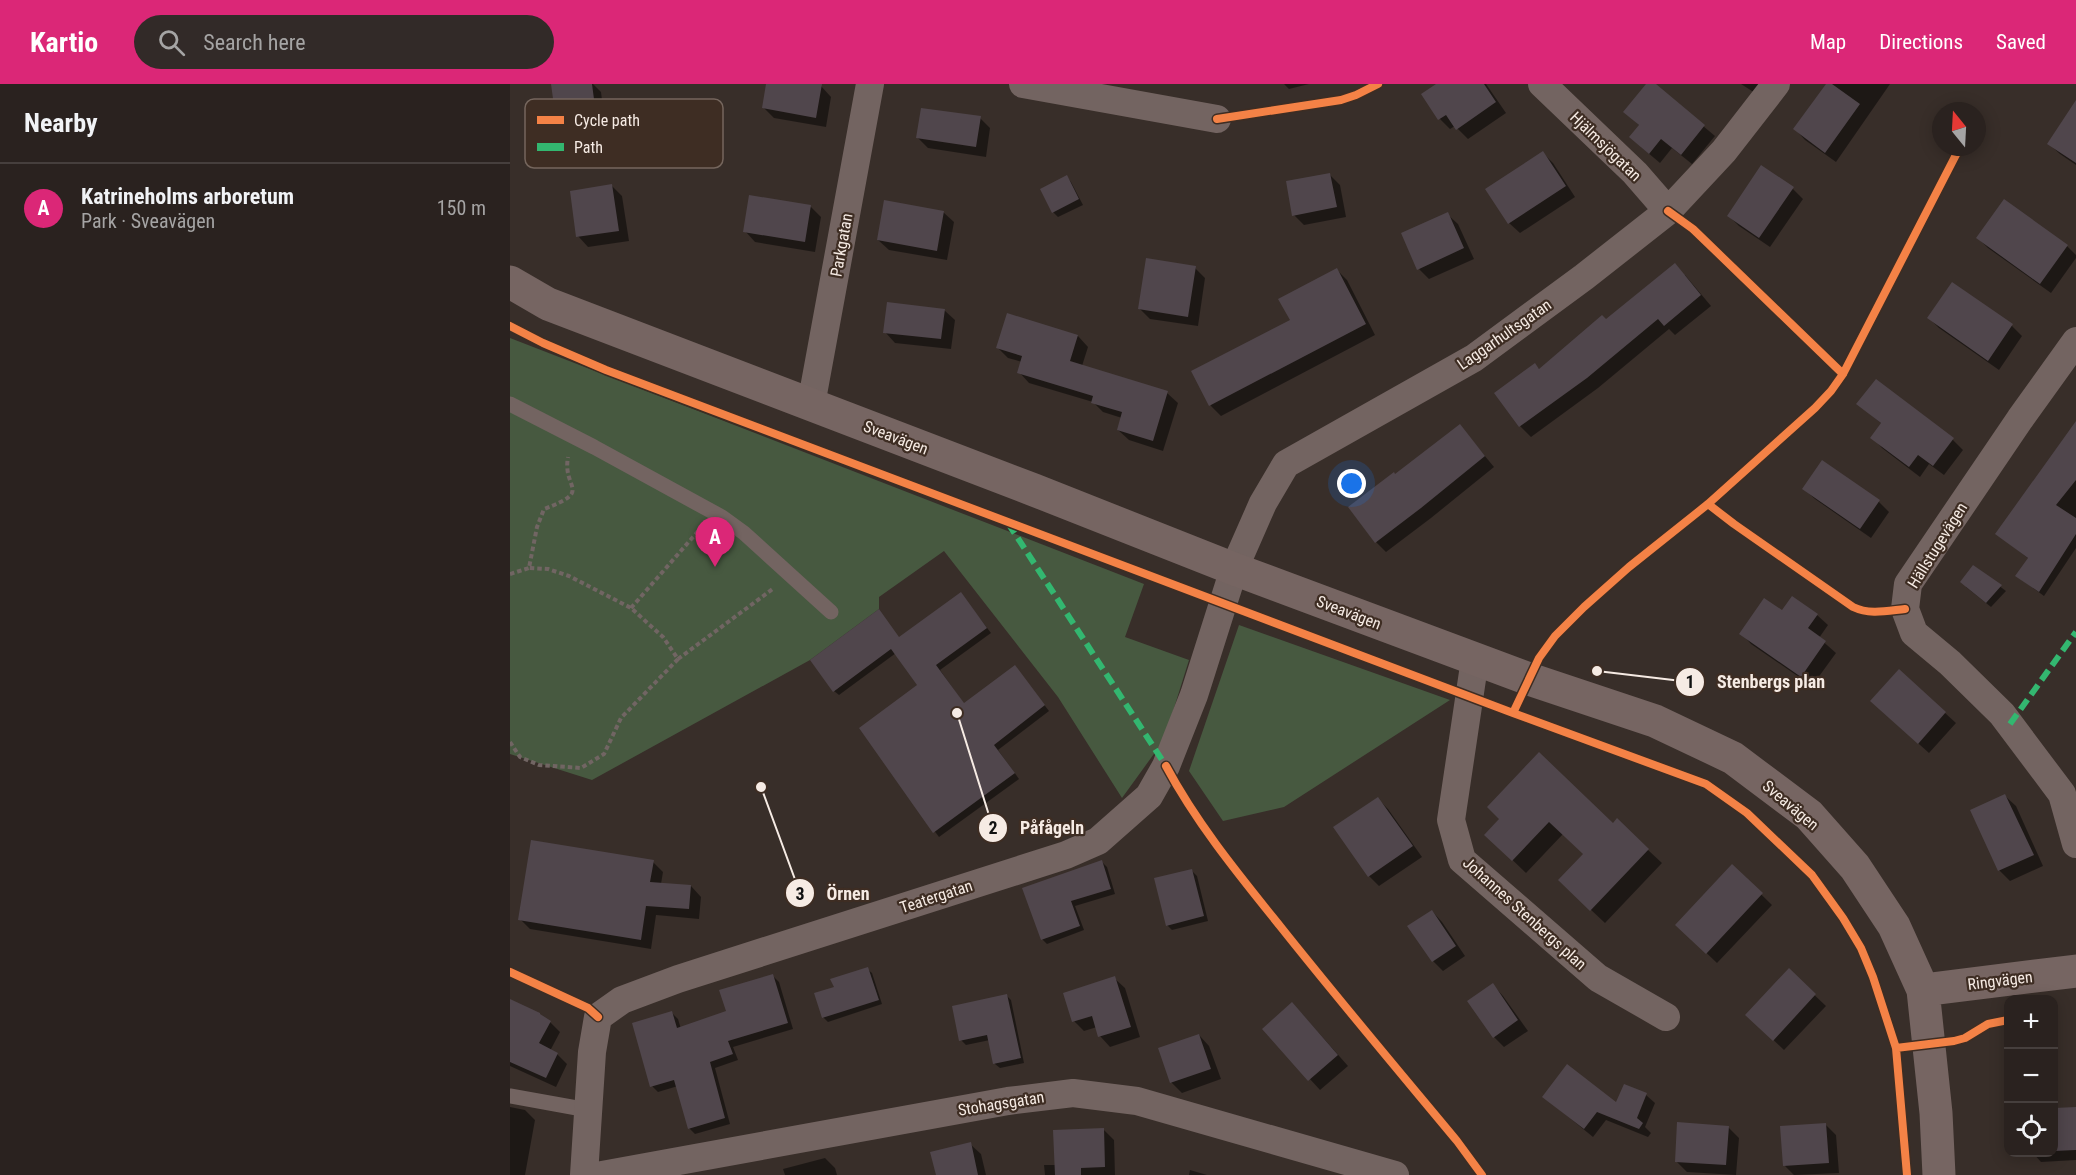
<!DOCTYPE html>
<html lang="en">
<head>
<meta charset="utf-8">
<style>
	body { margin:0; font-family:"Roboto Condensed",sans-serif; background:#322a28; color:#f1f3f6 }
	.controls { position:absolute; right:18px; bottom:18px; display:grid; overflow:hidden; border-radius:12px; box-shadow:0 3px 15px #0003 }
	.controls button { width:54px; height:54px; display:grid; place-items:center; padding:0; border:0; border-bottom:2px solid #463f3d; background:#2a221f; color:#f1f3f6; font:30px sans-serif }
	.compass { position:absolute; left:1422px; top:18px; width:54px; height:54px; border-radius:50%; background:#2a221f; box-shadow:0 3px 15px #0003; rotate:342deg }
	.you { position:absolute; left:842px; top:400px; width:21px; height:21px; margin:-15px; border:4px solid #fff; border-radius:50%; background:#1a73e8; box-shadow:0 0 0 9px #1a73e833 }
	.badge { display:grid; place-items:center; width:39px; height:39px; border-radius:50%; background:#db2777; color:#fff; font-size:20px; font-weight:700 }
	.pin { position:absolute; translate:-50% -50px; filter:drop-shadow(0 2px 3px #0008) }
	.pin::after { content:''; position:absolute; top:32px; width:21px; height:18px; background:inherit; clip-path:polygon(0 0,100% 0,50% 100%) }
	.list { margin:0; padding:0; list-style:none }
	h2 { display:flex; justify-content:space-between; align-items:center; height:78px; margin:0; padding:0 24px; font-size:26px }
	h2 small { font-size:20px; font-weight:400; color:#a5a4a4 }
	.list li { display:grid; grid-template-columns:39px 1fr auto; gap:18px; align-items:center; box-sizing:border-box; height:90px; padding:0 24px; border-top:2px solid #463f3d }
	.list b { display:block; font-size:22px; white-space:nowrap }
	.list p { margin:0; font-size:20px; white-space:nowrap; color:#a5a4a4 }
	.list em { font-size:20px; font-style:normal; color:#a5a4a4 }
	.icon { flex:none; width:33px; height:33px; fill:none; stroke:currentColor; stroke-width:2; stroke-linecap:round; stroke-linejoin:round }
	.map { position:relative; flex:none; width:1566px; height:1091px; overflow:hidden }
	header { display:flex; align-items:center; gap:36px; box-sizing:border-box; height:84px; padding:0 30px; background:#db2777; color:#fff }
	header strong { font-size:28px }
	nav { display:flex; gap:33px; margin-inline-start:auto; font-size:21px }
	.search { width:420px; height:54px; background:#322a28; display:flex; align-items:center; gap:15px; box-sizing:border-box; padding:0 21px; border-radius:33px; color:#a5a4a4; font-size:22px }
	main { display:flex }
	aside { flex:1; background:#2a221f }
	.map>svg:first-child { display:block }
	.green { fill:#475940 }
	.shadow { fill:#0007 }
	.building { fill:#50464c }
	.lines { fill:none; stroke-linecap:round; stroke-linejoin:round }
	.path { stroke:#716563; stroke-width:4; stroke-dasharray:4.5 3; stroke-linecap:butt }
	.lane { stroke:#736461; stroke-width:15 }
	.street { stroke:#736461; stroke-width:28 }
	.secondary { stroke:#766562; stroke-width:33 }
	.quiet { stroke:#33b770; stroke-width:6; stroke-dasharray:12 6; stroke-linecap:butt }
	.cycleway-casing { stroke:#3e2d23; stroke-width:11 }
	.cycleway { stroke:#f48246; stroke-width:8 }
	.labels { text-anchor:middle; stroke-width:4.5; stroke-linejoin:round; paint-order:stroke }
	.street-label { font-size:16px; fill:#f6ebe4; stroke:#3e2d23 }
	.key { fill:#3e2d23; stroke:#75665d; stroke-width:1.5 }
	.key-label { font-size:16px; fill:#f6ebe4 }
	.leader { fill:none; stroke:#f6ebe4; stroke-width:2 }
	.callout-dot { fill:#f6ebe4; stroke:#3e2d23; stroke-width:2 }
	.mark-label { font-size:18px; text-anchor:middle; font-weight:bold; fill:#111 }
	.callout-label { font-size:18px; text-anchor:middle; font-weight:bold; fill:#f6ebe4; stroke:#3e2d23; stroke-width:4.5; stroke-linejoin:round; paint-order:stroke }
</style>
</head>
<body>
<header>
<strong>Kartio</strong>
<div class="search"><svg class="icon" aria-label="search" viewBox="0 0 24 24"><circle cx="10" cy="10" r="6"/><path d="M15 15l6 6"/></svg>Search here</div>
<nav><a>Map</a><a>Directions</a><a>Saved</a></nav>
</header>
<main>
<aside>
<h2>Nearby<small></small></h2>
<ul class="list">
<li><span class="badge">A</span><div><b>Katrineholms arboretum</b><p>Park · Sveavägen</p></div><em>150 m</em></li>
</ul>
</aside>
<div class="map">
<svg width="1566" height="1091" viewBox="0 0 1566 1091">
	<rect width="100%" height="100%" fill="#382e29"/>
	<path class="green" d="M0,254l634,246 -19,53 64,23 -25,80 -42,58 -64,-101 -114,-146 -65,46v12l-69,51 -218,120 -82,-26z
		M729,541l211,75 -166,107 -61,14 -34,-50z"/>
	<path class="shadow" d="M60,0h23l8,8 5,40 -37,5 -11,-10z
		M258,0h40l13,2 10,11 -5,30 -52,-9 -10,-10z
		M774,0h25l-20,5z
		M928,0h48l20,29 -38,26 -13,-13 -5,3 -10,-10z
		M1138,0h5l62,52 -23,28 -20,-16 -12,15 -19,-16 -1,-21 -15,-14z
		M1231,0h20l-6,9z
		M1318,0h62l-54,78 -31,-22 -10,-11z
		M1566,32v49l-16,-11 -11,-10z
		M470,34l10,10 -4,29 -58,-9 -10,-10z
		M1033,69l10,10 22,34 -55,36 -11,-10z
		M820,91l10,10 6,32 -42,8 -10,-10z
		M557,93l4,5 12,23 -25,12 -5,-5z
		M102,102l10,10 7,45 -41,6 -10,-11z
		M1283,105l10,10 -33,48 -31,-21 -10,-10z
		M301,123l10,10 -6,35 -60,-10 -10,-11z
		M433,128l11,10 -7,38 -58,-10 -11,-10z
		M937,130l11,10 16,35 -45,20 -10,-10z
		M1468,154l89,8 9,9v3l-25,35 -63,-45z
		M685,184l10,10 -7,48 -48,-7 -11,-11z
		M827,186l10,10 28,55 -154,81 -10,-10 -18,-34 99,-51z
		M1175,191l26,31 -36,29 -6,-6 -71,59 -67,49 -11,-11 -24,-33 39,-28 5,5 66,-49z
		M1442,200l60,42 10,10 -23,34 -60,-42 -10,-10z
		M434,226l11,10 -4,29 -56,-6 -10,-11z
		M568,252l10,11 -6,19 85,27 11,10 -15,48 -34,-11 -11,-10 4,-12 -19,-6 -10,-10 -64,-19 -10,-11 3,-10 -14,-4 -10,-10z
		M1366,297l77,59 10,10 -19,25 -15,-11 -9,13 -38,-29 -10,-11 10,-13 -24,-20z
		M1566,340v124l-32,48 -22,-16 7,-21 -27,-21z
		M950,342l34,41 -63,51 -45,34 -10,-10z
		M1294,405l75,13 10,10 -18,26 -56,-39z
		M1464,483l32,24 -15,16 -25,-20z
		M451,510l30,39 -51,37 24,34 51,-37 34,44 -51,39 21,29 -80,58 -30,-40 10,-112 -23,-32 -57,42 -5,-4 66,-52z
		M1283,514l24,17 11,10 -9,13 17,15 -24,33 -61,-42 -10,-11 42,-21z
		M1373,628l62,1 11,10 -27,30z
		M1495,712l11,10 27,60 -33,15 -11,-11 -27,-59z
		M868,715l10,10 34,48 -43,29 -10,-10z
		M991,735l112,6 35,25 14,13 -57,60 -31,-29 11,-39 -22,-21 -37,39 -26,-25z
		M143,778l10,10 -2,12 30,2 10,11 -2,22 -43,-4 -5,34 -121,-20 -10,-10z
		M592,778l5,5 8,27 -40,12 9,24 -37,14 -5,-5 -18,-50z
		M1222,782l40,39 -55,58 -40,-38z
		M682,787l5,5 11,45 -36,9 -5,-5z
		M922,827l10,11 23,34 -22,15 -10,-10z
		M357,885l5,4 10,31 -54,18 -5,-5z
		M1279,887l37,35 -42,44 -37,-35z
		M263,892l6,6 14,47 -60,18 5,13 -23,8 15,56 -35,10 -6,-6 -11,-42 -20,6 -6,-6 20,-73 6,6 3,10 47,-17z
		M604,894l11,10 15,49 -30,10 -10,-11 -3,-9 -13,4 -10,-10z
		M983,901l10,11 25,35 -24,16 -10,-10z
		M496,911l5,5 13,63 -24,5 -5,-4 -5,-24 -24,5 -5,-5z
		M0,916l40,22 10,10 -10,19 7,3 10,10 -11,23 -46,-21z
		M792,930l46,52 -28,24 -56,-61z
		M689,951l10,11 12,33 -39,14 -11,-11z
		M1136,1011l9,8 -10,24 6,6 -3,4 -42,-17 -13,17 -49,-40 73,8z
		M0,1023l15,3 10,10 -10,55h-15z
		M1566,1024v52l-35,2 -9,-10h22v-43z
		M1315,1040l11,11 3,38 -45,2 -9,-9z
		M1218,1043l11,11 -3,37 -49,-3 -10,-10z
		M593,1045l11,11 1,35h-70l-1,-10h12z
		M460,1060l11,10 5,21h-49z
		M315,1074l10,10 2,7h-52l-2,-6z
		M680,1086l17,5h-18z"/>
	<path class="building" d="M41,0h41l5,38 -40,6z
		M256,0h56l-6,34 -54,-10z
		M926,0h48l12,18 -40,28 -10,-15 -8,5 -17,-26z
		M1136,0h10l49,41 -24,30 -20,-16 -12,15 -20,-17 10,-12 -16,-13z
		M1316,0h6l28,20 -35,49 -32,-24z
		M1566,16v63l-29,-19z
		M411,24l60,8 -5,31 -60,-9z
		M1033,67l23,35 -58,38 -23,-35z
		M1251,81l33,22 -35,51 -32,-22z
		M820,89l7,34 -45,9 -6,-35z
		M557,91l12,24 -27,14 -12,-24z
		M102,100l7,47 -43,6 -6,-46z
		M239,111l62,10 -6,37 -62,-10z
		M1494,115l64,46 -28,39 -64,-46z
		M374,116l60,11 -7,40 -60,-11z
		M938,128l16,36 -47,22 -16,-37z
		M636,174l50,8 -8,51 -50,-8z
		M1165,179l26,32 -37,31 -6,-7 -71,59 -68,49 -25,-34 41,-30 4,6 63,-54 4,4z
		M827,184l29,56 -157,82 -18,-35 99,-51 -12,-21z
		M1442,198l61,42 -25,37 -61,-43z
		M377,218l58,7 -4,30 -58,-6z
		M497,229l71,22 -8,26 98,30 -15,50 -36,-11 5,-18 -31,-9 2,-7 -76,-23 5,-17 -26,-8z
		M1366,295l78,59 -21,28 -15,-11 -9,12 -39,-29 11,-15 -25,-19z
		M1566,337v59l-20,25 20,13v16l-37,58 -24,-16 13,-18 -33,-24z
		M950,340l25,32 -64,52 -46,35 -27,-36 46,-35 1,2z
		M1312,376l58,40 -20,29 -58,-40z
		M1463,481l29,20 -16,18 -26,-21z
		M451,508l26,36 -51,37 28,38 51,-38 30,40 -51,40 21,28 -82,60 -74,-105 58,-43 -26,-36 -58,43 -23,-32 69,-51 20,28z
		M1282,512l26,18 -10,14 18,13 -25,36 -62,-43 25,-36 18,12z
		M1389,585l47,43 -28,32 -48,-43z
		M1029,668l74,71 4,-5 32,31 -59,62 -32,-31 25,-26 -34,-32 -37,39 -28,-26 15,-16 -12,-12z
		M1495,710l29,61 -36,16 -28,-61z
		M868,713l35,49 -45,31 -35,-50z
		M21,756l123,20 -4,22 41,3 -2,24 -43,-3 -5,34 -123,-20z
		M592,776l9,29 -40,12 9,25 -39,14 -19,-52z
		M1222,780l31,29 -57,61 -31,-29z
		M682,785l12,47 -38,10 -12,-48z
		M922,826l24,36 -24,16 -25,-36z
		M358,883l11,33 -57,18 -8,-25 20,-6 -4,-8z
		M1279,884l27,26 -43,47 -28,-26z
		M263,890l15,49 -60,18 5,13 -23,8 15,56 -37,11 -14,-49 -24,7 -18,-64 40,-12 5,17 49,-17 -7,-21z
		M605,892l16,51 -33,10 -6,-21 -20,6 -9,-29z
		M983,899l25,37 -25,18 -26,-37z
		M497,910l14,64 -28,6 -6,-29 -28,6 -7,-35z
		M0,915l30,14v1l11,7 -12,22 19,10 -12,25 -36,-16z
		M782,918l46,53 -30,26 -46,-52z
		M689,950l12,35 -41,14 -12,-35z
		M1057,980l49,38 8,-18 23,9 -10,25 6,5 -4,6 -42,-17 -13,17 -42,-32z
		M1566,1023v43l-22,1v-43z
		M1167,1038l52,4 -3,39 -51,-3z
		M1316,1039l3,40 -46,3 -3,-40z
		M594,1044l1,39 -24,1v7h-26l-2,-45z
		M461,1058l7,33h-42l-6,-23z"/>
	<g class="lines">
		<path class="path" d="M0,490l19,-6
			M121,524l69,-79
			M168,575l96,-71
			M0,658l10,15 19,8 42,3 23,-14 17,-36 57,-59 -15,-22 -32,-29 -62,-32 -21,-7 -19,-1 8,-41 7,-18c50,-19 18,-19 24,-52"/>
		<path class="lane" d="M0,320l84,43 128,70 22,16 87,79
			M0,1012l78,14"/>
		<path class="street" d="M513,0l194,35
			M1032,0l93,89 33,38
			M1566,257l-56,78 -112,165 -3,25 9,24 36,30 52,51 60,80 14,50
			M301,321l59,-321
			M965,575l-24,161 11,40 136,118 68,39
			M74,1091l8,-123 6,-35 24,-17 56,-21 388,-124 32,-14 51,-45 17,-30 28,-71 40,-126 29,-66 23,-39 188,-106 110,-81 84,-66 56,-60 52,-67
			M92,1091l406,-74 65,-8 64,8 258,74"/>
		<path class="secondary" d="M0,198l38,22 486,186 200,79 295,110 126,42 78,37 76,57 46,52 39,59 29,64 13,123 3,62
			M1413,906l153,-19"/>
		<path class="quiet" d="M498,439l158,243
			M1500,640l66,-92"/>
		<g class="cycleway-casing">
			<path id="cycleway" d="M707,35l124,-19 15,-5 22,-11
				M1158,127l25,18 150,145
				M0,242l33,17 63,27 907,343 193,71 41,29 65,62 31,43 18,30 12,29 23,71 11,127
				M1198,420l26,20 119,83c17,8 33,4 52,2
				M1003,629l26,-55 16,-22 29,-29 45,-40 79,-63 107,-96 16,-17 12,-17 117,-227
				M656,682c31,58 73,109 114,160 58,73 118,144 177,215l25,34
				M0,888l78,36 10,9
				M1386,964l58,-7 11,-3 23,-14 20,-4"/>
		</g>
		<use href="#cycleway" class="cycleway"/>
	</g>
	<g class="labels">
		<g class="street-label">
			<text transform="translate(1096 62) rotate(44)" y="6">Hjälmsjögatan</text>
			<text transform="translate(331 161) rotate(-80)" y="6">Parkgatan</text>
			<text transform="translate(994 250) rotate(-35)" y="6">Laggarhultsgatan</text>
			<text transform="translate(386 353) rotate(21)" y="6">Sveavägen</text>
			<text transform="translate(1427 461) rotate(-58)" y="6">Hällstugevägen</text>
			<text transform="translate(839 528) rotate(21)" y="6">Sveavägen</text>
			<text transform="translate(1281 721) rotate(40)" y="6">Sveavägen</text>
			<text transform="translate(426 812) rotate(-18)" y="6">Teatergatan</text>
			<text transform="translate(1015 829) rotate(42)" y="6">Johannes Stenbergs plan</text>
			<text transform="translate(1490 896) rotate(-7)" y="6">Ringvägen</text>
			<text transform="translate(491 1019) rotate(-9)" y="6">Stohagsgatan</text>
		</g>
	</g>
	<rect x="15" y="15" width="198" height="69" rx="9" class="key"/>
	<rect x="27" y="32" width="27" height="8" fill="#f48246"/>
	<rect x="27" y="59" width="27" height="8" fill="#33b770"/>
	<g class="key-label">
		<text x="64" y="42">Cycle path</text>
		<text x="64" y="69">Path</text>
	</g>
	<path class="leader" d="M1087 587L1180 598M447 629L483 744M251 703L290 809"/>
	<g class="callout-dot">
		<circle cx="1087" cy="587" r="6"/>
		<circle cx="447" cy="629" r="6"/>
		<circle cx="251" cy="703" r="6"/>
		<circle cx="1180" cy="598" r="15"/>
		<circle cx="483" cy="744" r="15"/>
		<circle cx="290" cy="809" r="15"/>
	</g>
	<g class="mark-label">
		<text x="1180" y="604">1</text>
		<text x="483" y="750">2</text>
		<text x="290" y="816">3</text>
	</g>
	<g class="callout-label">
		<text x="1261" y="604">Stenbergs plan</text>
		<text x="542" y="750">Påfågeln</text>
		<text x="338" y="816">Örnen</text>
	</g>
</svg>
<div class="controls">
<button>+</button>
<button>−</button>
<button><svg class="icon" aria-label="locate" viewBox="0 0 24 24"><circle cx="12" cy="12" r="6"/><path d="M12 2v4M12 18v4M2 12h4M18 12h4"/></svg></button>
</div>
<svg class="compass" viewBox="-18 -18 36 36"><path d="M0-13l5 13h-10z" fill="#e53935"/><path d="M0 13l5-13h-10z" fill="#a5a4a4"/></svg>
<div class="you"></div>
<div class="pin badge" style="left:205px;top:483px">A</div>
</div>
</main>
</body>
</html>
